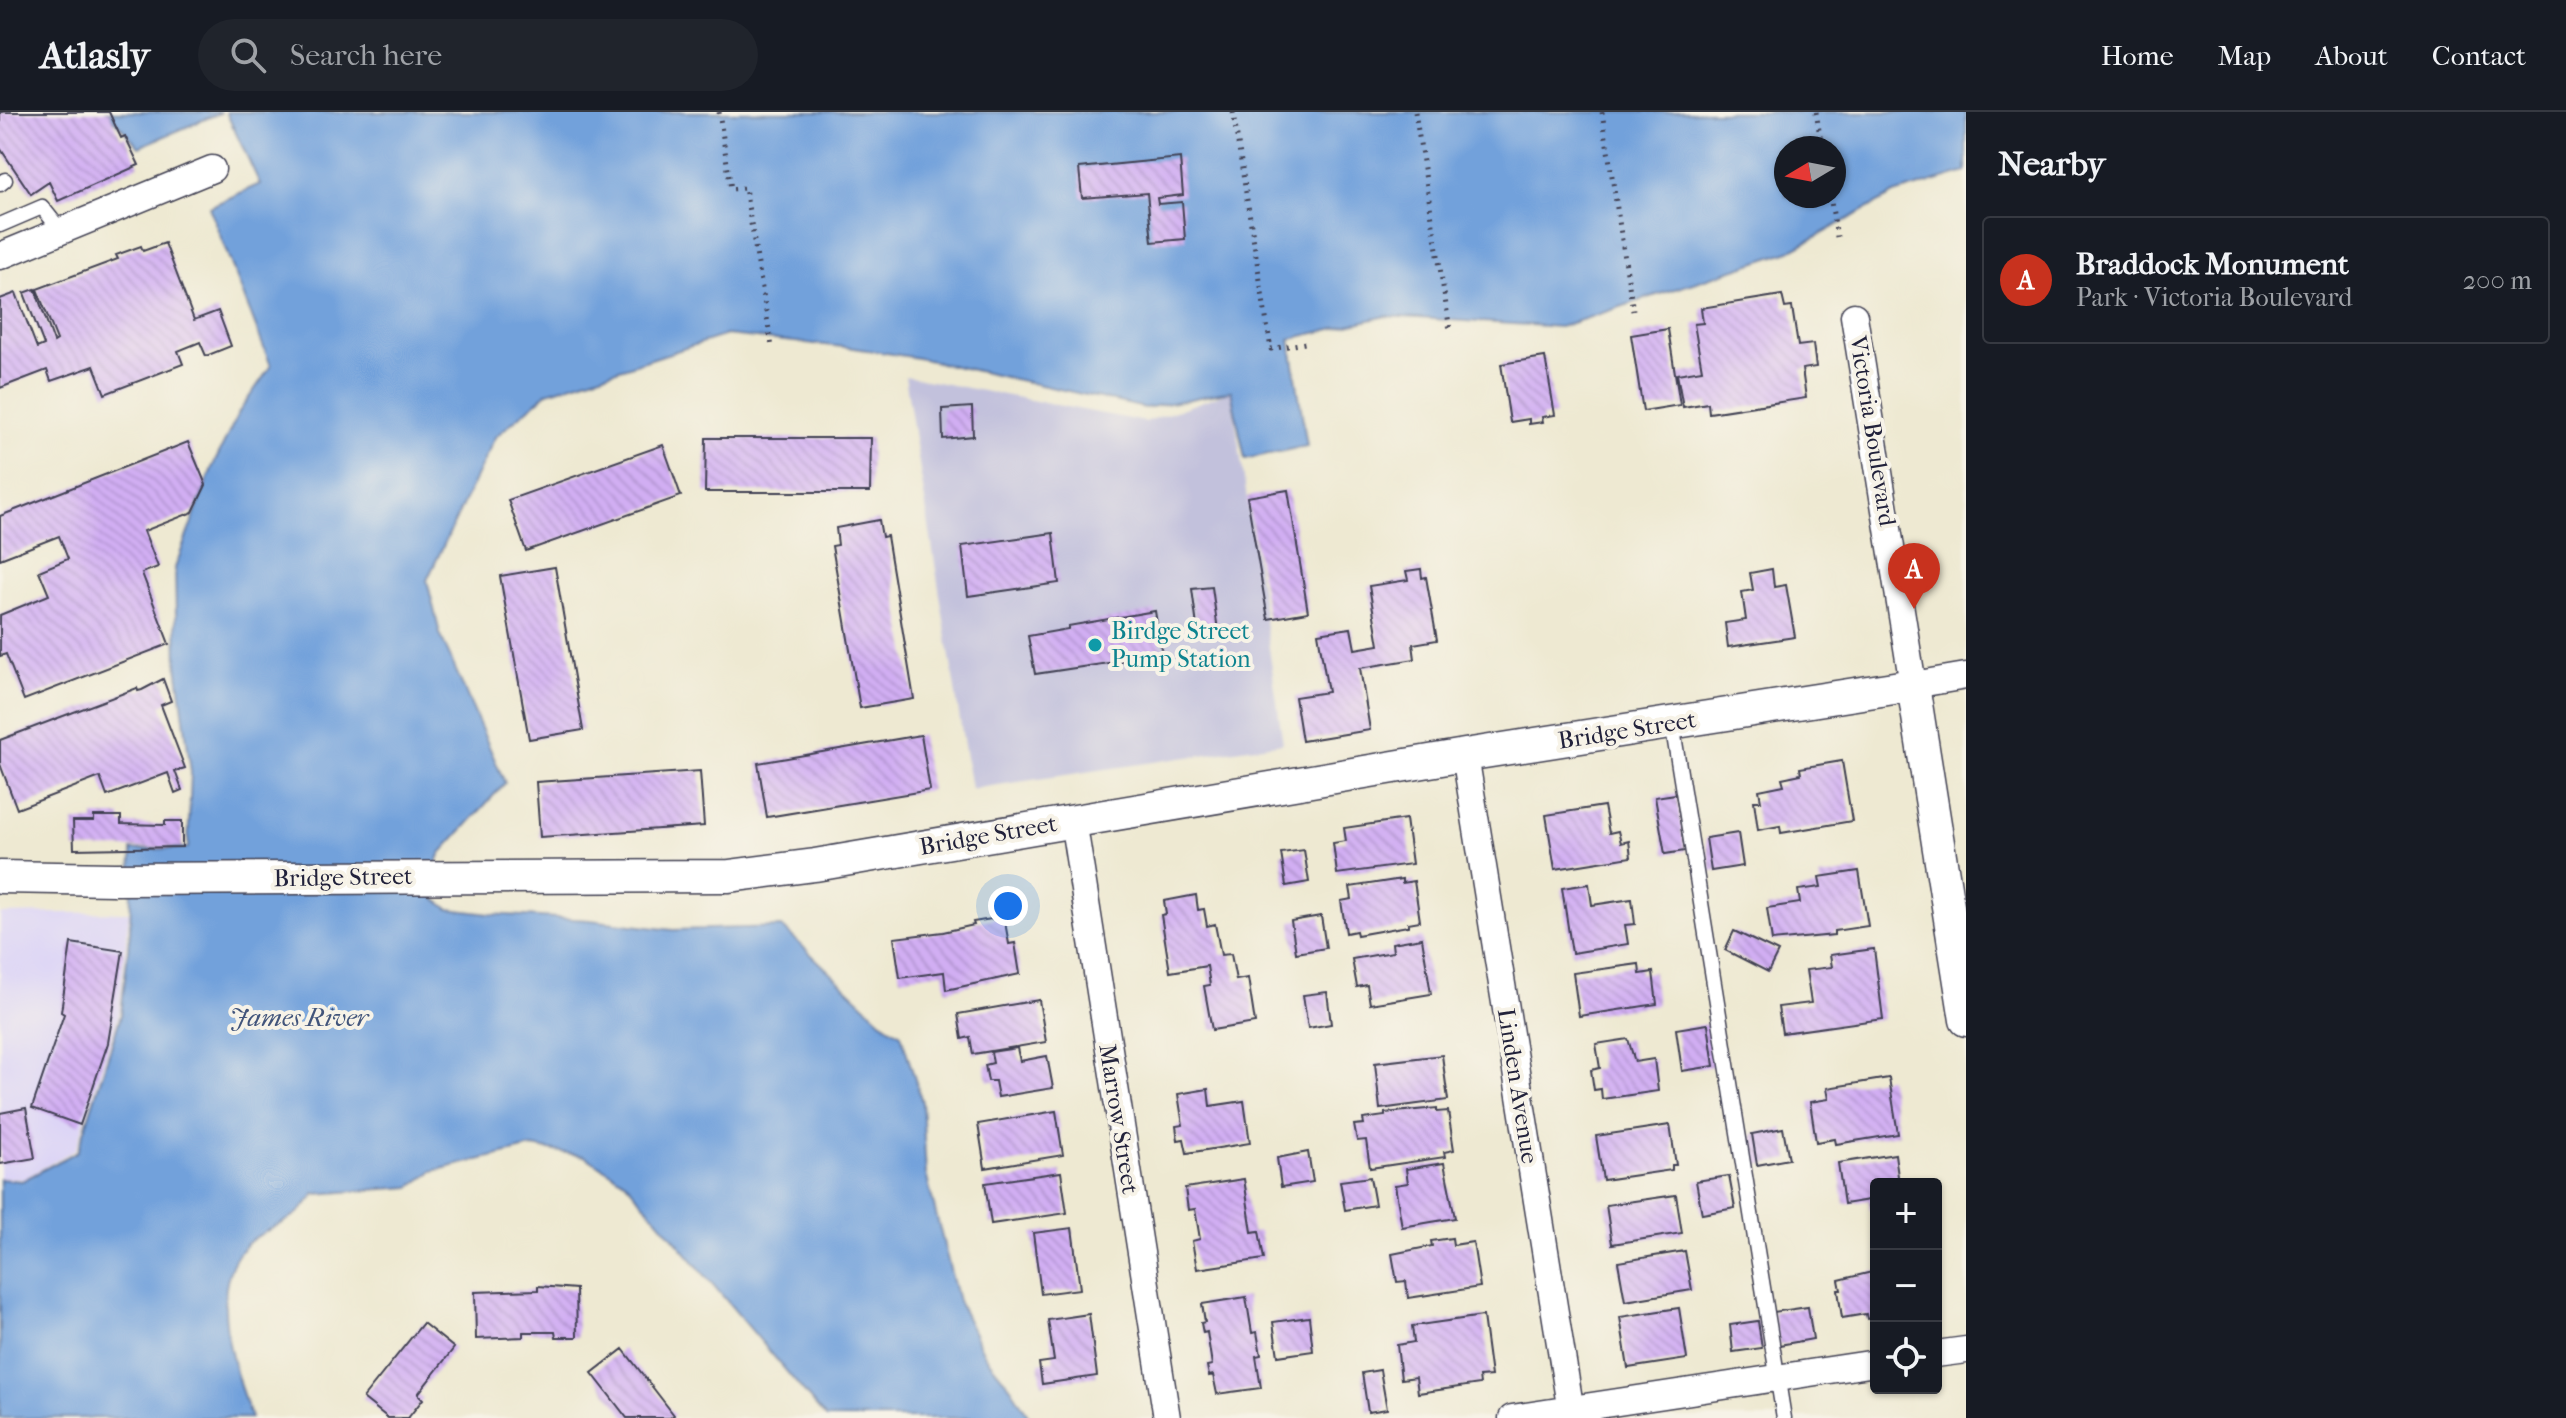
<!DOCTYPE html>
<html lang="en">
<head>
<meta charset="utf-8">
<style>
	body { margin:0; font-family:"IM FELL French Canon",serif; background:#20242c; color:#f1f3f6 }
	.controls { position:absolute; right:24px; bottom:24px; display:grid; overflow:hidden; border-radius:8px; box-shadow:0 2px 6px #0004 }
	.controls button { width:72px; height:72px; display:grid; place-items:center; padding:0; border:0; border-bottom:2px solid #363941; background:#171b24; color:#f1f3f6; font:40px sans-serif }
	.compass { position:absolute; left:1774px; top:24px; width:72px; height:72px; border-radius:50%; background:#171b24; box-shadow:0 2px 6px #0004; rotate:260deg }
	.you { position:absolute; left:1008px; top:794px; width:28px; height:28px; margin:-20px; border:6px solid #fff; border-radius:50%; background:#1a73e8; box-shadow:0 0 0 12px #1a73e833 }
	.badge { display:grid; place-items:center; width:52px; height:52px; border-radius:50%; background:#c8321e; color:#fff; font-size:26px; font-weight:700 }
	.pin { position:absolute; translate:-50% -66px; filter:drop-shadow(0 2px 4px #0008) }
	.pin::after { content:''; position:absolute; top:42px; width:28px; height:24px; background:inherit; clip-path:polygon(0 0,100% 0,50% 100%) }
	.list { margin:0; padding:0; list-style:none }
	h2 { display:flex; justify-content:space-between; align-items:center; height:104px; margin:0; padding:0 32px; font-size:34px }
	h2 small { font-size:26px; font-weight:400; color:#9ea1a6 }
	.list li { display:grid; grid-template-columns:52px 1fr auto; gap:24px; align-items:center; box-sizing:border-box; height:128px; margin:0 16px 16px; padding:0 16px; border:2px solid #363941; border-radius:8px }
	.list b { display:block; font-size:30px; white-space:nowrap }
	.list p { margin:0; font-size:26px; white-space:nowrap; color:#9ea1a6 }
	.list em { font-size:26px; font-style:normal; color:#9ea1a6 }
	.icon { flex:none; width:44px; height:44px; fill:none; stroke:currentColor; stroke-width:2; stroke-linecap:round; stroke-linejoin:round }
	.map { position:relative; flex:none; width:1966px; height:1306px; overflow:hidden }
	header { display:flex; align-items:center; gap:48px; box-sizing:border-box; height:112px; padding:0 40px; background:#171b24; border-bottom:2px solid #363941 }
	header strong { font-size:38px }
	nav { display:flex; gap:44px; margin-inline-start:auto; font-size:28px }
	.search { width:560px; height:72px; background:#20242c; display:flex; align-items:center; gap:20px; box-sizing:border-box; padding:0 28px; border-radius:44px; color:#9ea1a6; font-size:30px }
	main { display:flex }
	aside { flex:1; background:#171b24 }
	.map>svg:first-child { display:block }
	.built { fill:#ddd5f6 }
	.industrial { fill:#c2c1dc }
	.water { fill:#72a1db; stroke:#4a628b; stroke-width:2; fill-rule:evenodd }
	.building { fill:url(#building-back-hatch) }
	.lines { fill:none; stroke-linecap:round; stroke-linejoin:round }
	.service-casing { stroke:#414052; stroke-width:17 }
	.minor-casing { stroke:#414052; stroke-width:29 }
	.tertiary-casing { stroke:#414052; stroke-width:35 }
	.path { stroke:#414052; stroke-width:5; stroke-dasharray:2 6; stroke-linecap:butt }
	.service { stroke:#fff; stroke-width:14 }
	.minor { stroke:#fff; stroke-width:26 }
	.tertiary { stroke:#fff; stroke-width:32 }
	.culture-dot { fill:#0f9aa8; stroke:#f7f3e8; stroke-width:3 }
	.labels { text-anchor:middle; stroke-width:8; stroke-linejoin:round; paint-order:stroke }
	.street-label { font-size:24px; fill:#22223b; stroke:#f7f3e8 }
	.culture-label { font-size:24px; fill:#0d838f; stroke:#f7f3e8; text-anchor:start }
	.water-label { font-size:26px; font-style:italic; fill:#42557b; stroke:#f7f3e8 }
</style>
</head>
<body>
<header>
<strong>Atlasly</strong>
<div class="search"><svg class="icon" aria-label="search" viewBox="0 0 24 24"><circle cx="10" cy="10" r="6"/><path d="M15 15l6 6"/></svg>Search here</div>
<nav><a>Home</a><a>Map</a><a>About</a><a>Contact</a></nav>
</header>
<main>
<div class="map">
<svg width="1966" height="1306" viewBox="0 0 1966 1306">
	<defs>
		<pattern id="building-back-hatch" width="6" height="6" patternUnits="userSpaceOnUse" patternTransform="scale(2)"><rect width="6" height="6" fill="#d1aef3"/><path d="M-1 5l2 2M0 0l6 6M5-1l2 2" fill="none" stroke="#b395d1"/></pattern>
	</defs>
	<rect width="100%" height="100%" fill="#f7f3e8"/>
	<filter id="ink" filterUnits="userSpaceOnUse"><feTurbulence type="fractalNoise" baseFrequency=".0125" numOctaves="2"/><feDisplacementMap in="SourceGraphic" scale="16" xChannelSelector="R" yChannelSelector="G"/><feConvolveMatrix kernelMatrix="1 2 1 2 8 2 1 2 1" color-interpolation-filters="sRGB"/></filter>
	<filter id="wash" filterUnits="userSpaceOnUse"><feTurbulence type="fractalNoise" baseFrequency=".006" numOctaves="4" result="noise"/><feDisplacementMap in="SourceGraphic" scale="32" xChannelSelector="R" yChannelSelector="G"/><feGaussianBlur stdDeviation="1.8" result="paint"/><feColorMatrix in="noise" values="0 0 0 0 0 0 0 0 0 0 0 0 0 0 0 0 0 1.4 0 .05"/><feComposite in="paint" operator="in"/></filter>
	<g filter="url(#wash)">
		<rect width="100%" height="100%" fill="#eee9d2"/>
		<path class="built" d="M129,800l-10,102 -43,135 -53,30 -23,-1v-264z"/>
		<path class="industrial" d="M905,264l240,46 86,-31 52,352 -312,46z"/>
		<path class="water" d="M107,0h115l-83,35z
			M226,0h1740v60l-72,22 -104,57 -230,76 -174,-11 -96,23 17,107 -62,13 -14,-68 -86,17 -227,-50 -64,-10 -128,-13 -178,57 -53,45 -68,143 13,54 65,149 -64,70 -17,37 25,19 41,5 100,6 83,10 109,-3 104,98 15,9 21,68 4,72 32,127 27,55 26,32 19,30h-204l-200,-236 -42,-26 -52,-9 -99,24 -23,16 -95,7c-5,6 -10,13 -16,18 -15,14 -38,18 -52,32 -43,40 -13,127 4,174h-251v-239l22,2 56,-30 43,-136 9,-84 2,-81 56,-2 3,-76 -14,-107 -2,-97 37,-100 27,-56 32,-46 -62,-159 51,-23zM1786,36h48v48h-48z"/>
		<g id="blocks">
			<path class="building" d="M0,0h109l12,26 4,-2 14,29 -81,36 -9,-19 -18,12 -31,-46z
				M1180,46l3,37 -26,3 1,6 24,-2 3,37 -33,3 -5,-49 -65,5 -3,-30z
				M165,131l29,77 24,-9 13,35 -25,10 -6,-14 -22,9 5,13 -78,30 -11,-28 -43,15 -4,-11 -47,18v-89l16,-6 21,55 7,-3 -20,-52 11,-4 19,53 3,-2 -20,-51 81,-30 -2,-4 25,-9 2,5z
				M1782,183l3,13 7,-1 6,39 15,-2 3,23 -14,2 4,29 -97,15 -1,-10 -25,4 -6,-33 25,-4 -8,-46 9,-1 -2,-15z
				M1668,217l12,76 -37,6 -12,-76z
				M1545,245l10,58 -13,2 1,5 -14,2v-5l-19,3 -9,-58z
				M972,295l1,29 -30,3 -1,-30z
				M706,326h165l-1,54h-165z
				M188,330l18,43 -13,27 -49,19 14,36 -16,6 27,71 -145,56 -18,-46 -6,2v-41l49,-20 -10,-24 29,-12 -9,-23 -59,23v-43z
				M663,333l18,51 -155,55 -18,-51z
				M1288,378l20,122 -40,7 -21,-122z
				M879,408l3,17 5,-1 27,163 -54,9 -28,-162 6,-1 -2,-17z
				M1053,421l6,50 -91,13 -6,-50z
				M555,455l28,163 -54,9 -29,-163z
				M1421,457l1,9 4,-1 11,63 -24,4 2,15 -55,9 10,62 -68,11 -7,-44 33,-5 -10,-59 33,-5 4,21 24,-4 -10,-59 39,-6 -2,-9z
				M1772,457l2,18 12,-2 9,52 -67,10 -3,-24 21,-3 -4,-28 11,-2 -3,-17z
				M1212,475l6,44 -20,3 -6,-45z
				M1155,499l7,44 -127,19 -7,-38 40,-7v-3z
				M163,567l8,22 -10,4 24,63 -10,3 7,19 -7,3 -7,-20 -61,23 -7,-19 -83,32 -17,-45v-24l137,-52 1,3 4,-1z
				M921,623l9,55 -163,27 -9,-54z
				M1842,649l10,60 -71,12 -1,-7 -22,4 -4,-29h7l-2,-11 25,-5 -2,-7 19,-4 -1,-6z
				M700,659l4,55 -164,11 -4,-55z
				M1676,682l9,57 -20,3 -10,-57z
				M1604,694l5,27 9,-2 3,12 8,-2 2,16 -76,12 -9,-54z
				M94,704h27v8l44,1v-4h17v26l-108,2 -1,-28h21z
				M1406,707l6,45 -75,10 -4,-31 13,-2 -2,-13z
				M1738,721l5,33 -32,5 -5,-33z
				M1304,738l5,32 -23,4 -5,-33z
				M1859,759l9,55 -34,5v4l-62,6 -5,-33 33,-5 -2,-13 23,-3 -2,-10z
				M1402,767v4l12,-2 6,40 -12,2v3l-51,9 -1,-4 -10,2 -5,-32 11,-2 -2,-12z
				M1589,772l3,21 40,-6 3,25 -10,1 3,19 -56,9 -10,-65z
				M1196,783l2,15 6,-1 3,17 8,-2 6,31 10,-1 5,26 12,-2 7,45 -43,7 -8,-44 6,-1 -3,-19 -37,6 -9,-57 5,-1 -2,-13z
				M1321,804l5,32 -30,5 -5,-32z
				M1004,805l5,27 6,-1 5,31 -74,16 -2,-18 -44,6 -6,-40 49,-6 31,-7 -1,-3z
				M1734,819l44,21 -10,20 -43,-22z
				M1422,826l9,56 -61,10 -3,-19 -10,2 -5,-28 41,-7 -1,-9z
				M71,831l52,8 -15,92 -28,82 -48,-17 32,-94 -3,-2z
				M1874,837l9,70 -101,14 -4,-26 33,-4 -5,-33 26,-3 -2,-12z
				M1639,852l1,10 13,-2 4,32 -78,12 -6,-43z
				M1327,880l4,32 -23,4 -5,-33z
				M1039,888l7,42 -73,12 -3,-17 -8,2 -4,-25z
				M1708,912l6,42 -32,5 -6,-42z
				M1628,927l7,23 19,-3 4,32 -56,8 -1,-10 -7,1 -3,-20 9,-2 -4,-24z
				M1017,936l3,13 27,-5 6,32 -55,9 -3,-16h-7l-3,-16 8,-2 -2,-11z
				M1442,943l6,45 -68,9 -5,-46z
				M1889,966l9,56 -62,10 -1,-5 -19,3 -6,-40 19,-3 -2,-11z
				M1208,977l2,17 34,-5 6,42 -63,10 -3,-14 -6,1 -2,-14 7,-1 -5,-31z
				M26,996l9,50 -35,6v-51z
				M1437,996v4l11,-1 6,39 -10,2 1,5 -75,11 -4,-28 -9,1 -3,-16 10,-1 -1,-5 22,-3v-3z
				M1056,999l7,44 -78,13 -7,-44z
				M1670,1013l6,40h-4v5l-69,10 -7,-44z
				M1783,1016l6,31 -32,6 -5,-31z
				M1308,1040l5,30 -32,5 -4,-29z
				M1895,1042l4,30h-23v26h-6l-1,-10 -25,4 -6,-41z
				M1444,1051l11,55 -53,9 -7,-42 13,-2 -2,-14z
				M1061,1060l6,41 -76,11 -6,-41z
				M1729,1064l6,32 -33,6 -6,-33z
				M1370,1065l5,28 -30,5 -5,-29z
				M1244,1067l8,53 7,-1 5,28 -67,10 -5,-28 8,-2 -5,-30 -7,1 -3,-22z
				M1676,1083l6,38 -70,11 -6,-39z
				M1072,1116l8,61 -39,5 -8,-61z
				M1452,1126l1,7 20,-3 7,45 -72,11 -2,-17 -9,1 -5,-28 40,-8 -1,-5z
				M1685,1139l7,39 -67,11 -7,-39z
				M1876,1159v47l-9,1 -1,-5 -24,4 -4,-28h3l-2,-10z
				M538,1174l38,3 1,48h-21l-1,-5h-32v5l-47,2 -1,-47 63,-2z
				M1246,1185l6,36 5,-1 4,23 -5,1 5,32 -44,6 -4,-19 -4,1 -2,-10 5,-1 -5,-33 -4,1 -2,-10 4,-1 -3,-18z
				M1808,1195l5,32 -34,6 -6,-33z
				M1679,1196l8,51 -59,9 -8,-51z
				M1089,1202l8,62 -55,8 -3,-21 15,-2 -6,-41z
				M1483,1204l8,60 -12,1 1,7 -62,9 -2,-16 -15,2 -4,-34 17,-3 -2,-16z
				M1309,1205l4,34 -35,5 -5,-34z
				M1758,1209l4,27 -29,4 -3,-27z
				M423,1211l31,25 -36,46 5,5 -15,19h-20l-25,-20z
				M623,1237l51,66 -4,3h-43l-35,-45z
				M1380,1258l7,39 -19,3 -6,-39z"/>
		</g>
	</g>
	<g filter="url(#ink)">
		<use href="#blocks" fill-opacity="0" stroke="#414052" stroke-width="2"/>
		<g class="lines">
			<g class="service-casing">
				<path id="service" d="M0,72l5,-4
					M0,113l42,-18 19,24
					M1672,611l112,695"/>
			</g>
			<g class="minor-casing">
				<path id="minor" d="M0,144l212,-87
					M1854,204l59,369 53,-9
					M1465,643l107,663
					M1073,708l94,598
					M1936,1242l30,-4
					M1512,1306l364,-55"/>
			</g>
			<g class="tertiary-casing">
				<path id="tertiary" d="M0,765l114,2 615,-3 86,-11 650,-110 448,-70 53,335"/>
			</g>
			<path class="path" d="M719,0l12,77 14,-1 27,159
				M1233,0l38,237 34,-6
				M1415,0l35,218
				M1602,0l31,199
				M1816,0l6,36
				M1830,84l7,41"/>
			<use href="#service" class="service"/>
			<use href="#minor" class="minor"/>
			<use href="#tertiary" class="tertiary"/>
		</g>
	</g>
	<circle class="culture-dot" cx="1095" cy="533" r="8"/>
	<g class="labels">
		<g class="street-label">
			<text transform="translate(1873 319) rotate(81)" y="8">Victoria Boulevard</text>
			<text transform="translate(1627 618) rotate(-9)" y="8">Bridge Street</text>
			<text transform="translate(988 723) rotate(-10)" y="8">Bridge Street</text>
			<text transform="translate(343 765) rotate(-1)" y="8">Bridge Street</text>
			<text transform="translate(1518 974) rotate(81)" y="8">Linden Avenue</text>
			<text transform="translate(1119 1007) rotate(81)" y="8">Marrow Street</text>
		</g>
		<g class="culture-label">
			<text x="1111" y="527">Birdge Street<tspan x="1111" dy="28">Pump Station</tspan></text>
		</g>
		<g class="water-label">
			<text x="299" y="914">James River</text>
		</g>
	</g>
</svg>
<div class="controls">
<button>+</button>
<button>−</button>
<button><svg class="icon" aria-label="locate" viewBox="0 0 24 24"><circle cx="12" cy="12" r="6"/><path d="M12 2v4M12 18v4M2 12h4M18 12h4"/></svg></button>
</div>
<svg class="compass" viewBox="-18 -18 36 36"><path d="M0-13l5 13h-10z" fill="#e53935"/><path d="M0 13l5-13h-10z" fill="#9ea1a6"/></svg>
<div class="you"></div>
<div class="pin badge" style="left:1914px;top:497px">A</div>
</div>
<aside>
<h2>Nearby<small></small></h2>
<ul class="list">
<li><span class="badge">A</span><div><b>Braddock Monument</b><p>Park · Victoria Boulevard</p></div><em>200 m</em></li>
</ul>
</aside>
</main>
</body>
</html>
